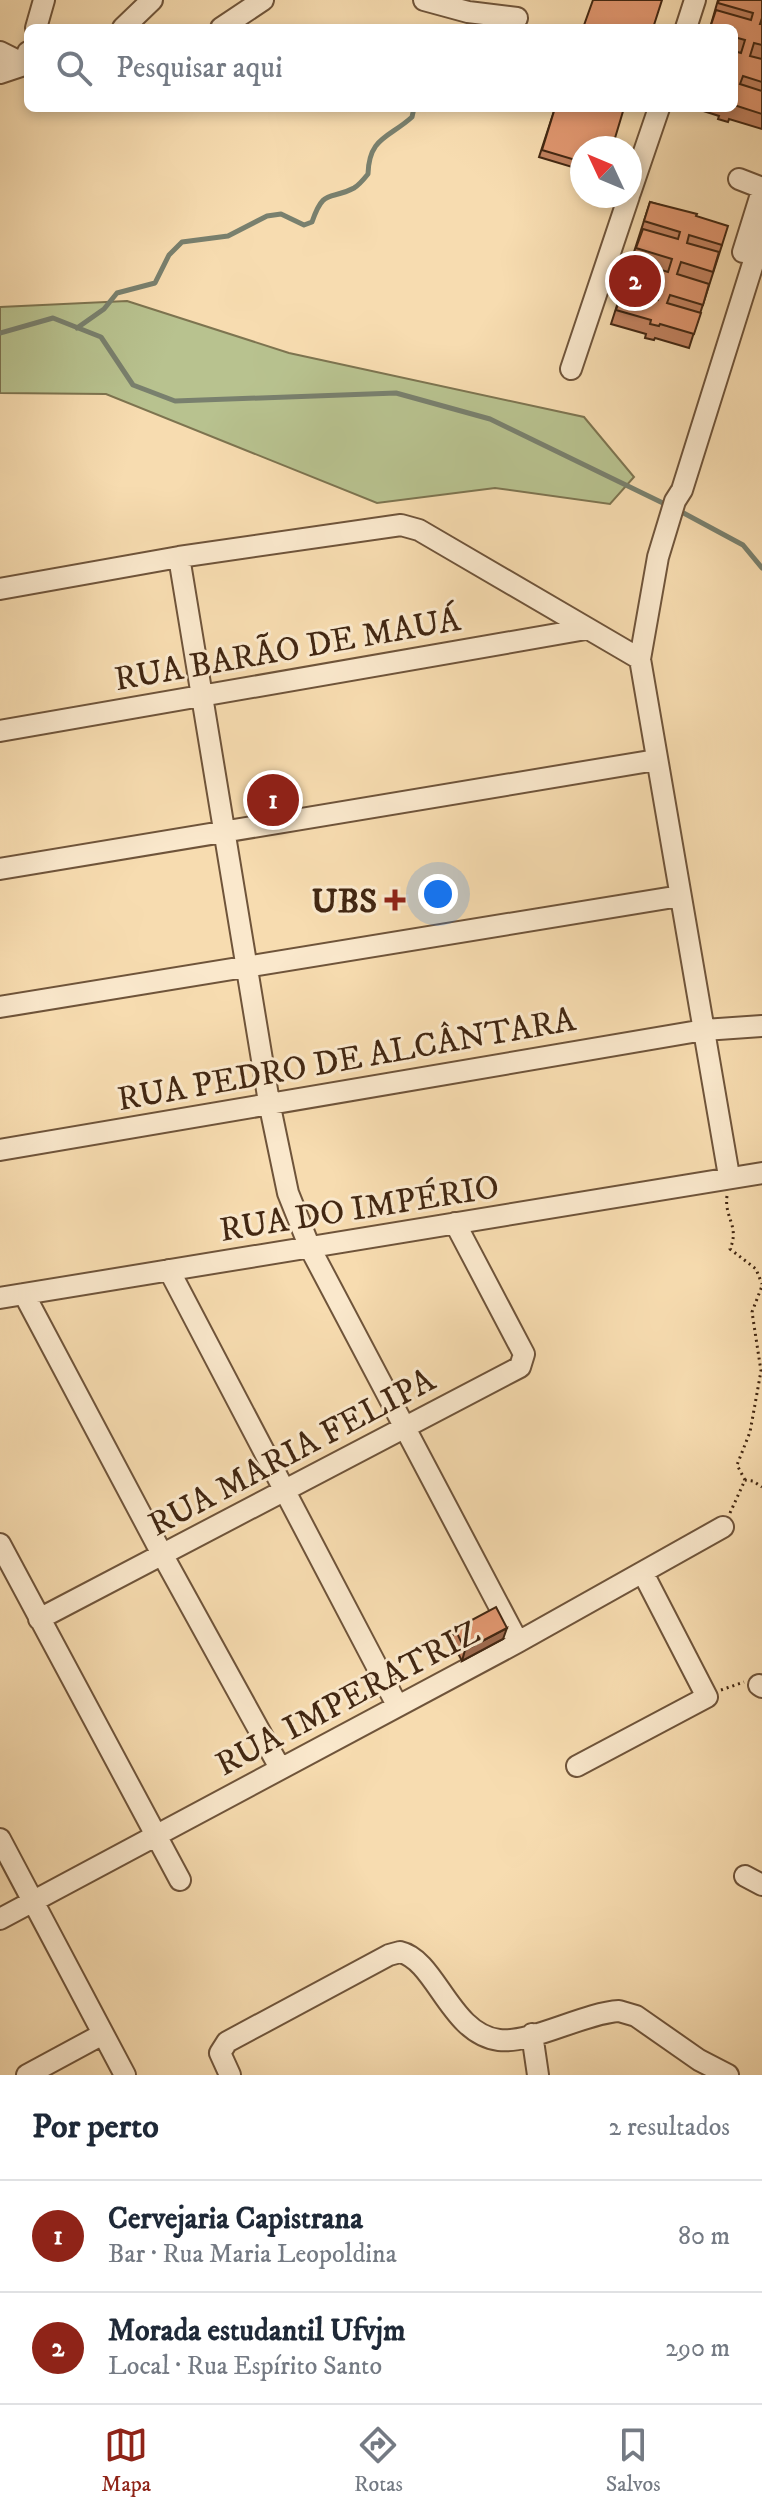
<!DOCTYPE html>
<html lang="pt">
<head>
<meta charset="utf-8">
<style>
	body { margin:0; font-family:"IM FELL DW Pica",serif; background:#f6f6f7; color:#1f2937 }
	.compass { position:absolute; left:570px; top:136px; width:72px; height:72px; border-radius:50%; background:#fff; box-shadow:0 4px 12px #0003; rotate:314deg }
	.you { position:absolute; left:438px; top:894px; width:28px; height:28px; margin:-20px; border:6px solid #fff; border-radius:50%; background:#1a73e8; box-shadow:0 0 0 12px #1a73e833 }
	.badge { display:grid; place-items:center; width:52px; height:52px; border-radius:50%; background:#8f2418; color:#fff; font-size:26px; font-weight:700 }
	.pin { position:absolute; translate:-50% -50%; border:4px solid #fff; box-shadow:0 2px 8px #0006 }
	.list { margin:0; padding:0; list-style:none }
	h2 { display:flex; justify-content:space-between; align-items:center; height:104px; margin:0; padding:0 32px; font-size:34px }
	h2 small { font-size:26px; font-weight:400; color:#747a83 }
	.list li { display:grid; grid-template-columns:52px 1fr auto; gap:24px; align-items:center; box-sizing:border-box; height:112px; padding:0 32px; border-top:2px solid #e0e1e3 }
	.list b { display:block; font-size:30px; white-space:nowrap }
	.list p { margin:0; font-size:26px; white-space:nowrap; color:#747a83 }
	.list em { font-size:26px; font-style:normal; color:#747a83 }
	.icon { flex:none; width:44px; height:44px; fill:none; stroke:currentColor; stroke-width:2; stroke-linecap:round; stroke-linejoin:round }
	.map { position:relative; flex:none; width:762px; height:2075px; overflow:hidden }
	.search { position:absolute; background:#fff; box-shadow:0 4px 12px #0003; left:24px; right:24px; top:24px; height:88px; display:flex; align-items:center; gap:20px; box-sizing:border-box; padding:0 28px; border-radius:12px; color:#747a83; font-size:30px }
	.sheet { height:328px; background:#fff }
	nav { display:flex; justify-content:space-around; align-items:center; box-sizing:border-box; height:112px; border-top:2px solid #e0e1e3; background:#fff; font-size:22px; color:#747a83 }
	nav a { display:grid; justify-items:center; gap:4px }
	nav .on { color:#8f2418 }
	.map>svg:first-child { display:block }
	.green { fill:#b8c28f; stroke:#7d7450; stroke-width:2 }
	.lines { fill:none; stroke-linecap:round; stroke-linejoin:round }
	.stream { stroke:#79806e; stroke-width:5 }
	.minor-casing { stroke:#6f543a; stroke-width:24 }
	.path { stroke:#422712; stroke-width:3; stroke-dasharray:2 4; stroke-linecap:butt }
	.minor { stroke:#fae8cc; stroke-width:20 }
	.wall { fill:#c28260; stroke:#422712; stroke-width:2 }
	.shaded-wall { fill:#9e6a4e; stroke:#422712; stroke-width:2 }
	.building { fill:#e19770; stroke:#422712; stroke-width:2 }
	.poi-dot { fill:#8f2418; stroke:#fae8cc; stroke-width:3 }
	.labels { text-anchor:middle; stroke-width:6; stroke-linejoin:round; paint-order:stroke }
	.street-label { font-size:34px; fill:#422712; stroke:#fae8cc }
	.poi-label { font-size:34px; font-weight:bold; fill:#422712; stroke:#fae8cc; text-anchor:end }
</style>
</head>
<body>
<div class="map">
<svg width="762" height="2075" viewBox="0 0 762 2075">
	<rect width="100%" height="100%" fill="#f7dcb0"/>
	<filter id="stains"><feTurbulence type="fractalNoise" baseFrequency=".0025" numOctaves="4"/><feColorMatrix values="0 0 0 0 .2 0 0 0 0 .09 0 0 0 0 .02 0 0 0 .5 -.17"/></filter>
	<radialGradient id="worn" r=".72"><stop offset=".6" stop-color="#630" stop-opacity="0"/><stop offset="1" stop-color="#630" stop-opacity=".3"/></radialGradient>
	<path class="green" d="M127,301l162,52 295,64 50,60 -24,27 -115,-16 -118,15 -271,-109 -106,-1v-86z"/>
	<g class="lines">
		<path class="stream" d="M77,328l27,-19 13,-16 38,-10 14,-28 13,-13 46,-6 39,-20 14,-2 23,11 8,-3c12,-35 18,-21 42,-34 5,-3 10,-9 14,-14 1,-37 21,-36 44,-57l2,-9
			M0,333l53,-15 48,19 32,48 42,16 221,-8 94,26 179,87
			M678,510l65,35 19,23"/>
		<g class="minor-casing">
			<path id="minor" d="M424,0l44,12 49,6
				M36,28l8,-28
				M123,28l29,-28
				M221,28l42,-28
				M686,28l9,-28
				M0,52l28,14
				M0,73l24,-8 4,-13
				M739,179l23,9
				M630,193l29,-85
				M743,252l19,-61
				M571,369l58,-173
				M179,557l90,545 19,91 22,55 208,394
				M0,589l179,-32 222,-32 18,5 221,129 89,517
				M640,659l18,-102 17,-56 7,-11 80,-255
				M0,731l586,-102
				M0,869l656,-109
				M0,1007l680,-111
				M0,1150l704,-120 58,-4
				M169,1270l228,435
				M24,1294l138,260 118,214
				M0,1298l762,-125
				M0,1544l180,336
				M39,1619l481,-252 4,-13 -69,-131
				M759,1685l3,2
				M577,1766l130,-69 -64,-124
				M0,1839l125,236
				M745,1876l17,9
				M0,1919l518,-277 205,-115
				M532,2034l6,41
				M27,2075l76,-41
				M230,2075l-10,-22 7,-11 162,-87 11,-3c36,8 50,82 99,88 31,4 85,-27 120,-29l17,5 63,44 29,15"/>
		</g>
		<path class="path" d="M727,1196c-3,22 13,30 3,53l26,20 6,15
			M745,1480l-8,-15 13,-33 11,-61 -9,-59 10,-26
			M730,1513l15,-33 8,1 9,6
			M721,1690l23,-8"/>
		<use href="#minor" class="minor"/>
	</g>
	<path class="wall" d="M718,0h44v129l-33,-10 -1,3 -10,-3 1,-3 -25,-8h40v-80h-24z
		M555,108l27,40v22l-43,-13z
		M650,202l46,14 26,29 -33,103 -34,-10 -1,2 -9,-2 1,-4 -35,-10z
		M455,1629l48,10 -41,22 -11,-21z"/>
	<path class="shaded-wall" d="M507,1628l-4,11 -41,22 3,-11z"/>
	<path class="building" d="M593,0h69l-9,28h-70z
		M719,0h43v18l-2,6h2v21l-8,-2 -4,13 12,3v23l-19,-6 -3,8 22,7v23l-28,-9v-54l7,2 4,-13 -11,-3v-9h-24l6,-18 35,10 2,-7 -35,-10z
		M555,108h69l-12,40h-30v14l-40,-12z
		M650,202l47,12 -1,2 32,10 -6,19 -33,-10 -2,8 32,9 -6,20 -32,-10 -4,12 32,10 -6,21 -33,-10 -3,8 34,10 -7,21 -34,-10 -1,2 -9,-2 1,-4 -35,-10 7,-20 35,10 2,-7 -35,-10 7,-22 36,11 4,-13 -36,-11 7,-19 35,10 2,-7 -36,-11z
		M496,1607l11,21 -42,22 -10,-21z"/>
	<path class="poi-dot" d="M391 888h8v8h8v8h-8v8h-8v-8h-8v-8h8z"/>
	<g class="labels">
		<g class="street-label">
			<text transform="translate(287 648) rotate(-10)" y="12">RUA BARÃO DE MAUÁ</text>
			<text transform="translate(346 1058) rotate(-10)" y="12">RUA PEDRO DE ALCÂNTARA</text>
			<text transform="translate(359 1207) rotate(-9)" y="12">RUA DO IMPÉRIO</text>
			<text transform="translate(291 1451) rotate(-28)" y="12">RUA MARIA FELIPA</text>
			<text transform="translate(347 1697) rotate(-28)" y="12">RUA IMPERATRIZ</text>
		</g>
		<g class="poi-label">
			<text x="377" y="912">UBS</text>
		</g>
	</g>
	<rect width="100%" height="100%" filter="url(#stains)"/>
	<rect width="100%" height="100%" fill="url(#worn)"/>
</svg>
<svg class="compass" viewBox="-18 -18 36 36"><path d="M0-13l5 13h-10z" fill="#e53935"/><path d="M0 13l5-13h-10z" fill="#747a83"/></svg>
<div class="you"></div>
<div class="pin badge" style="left:273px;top:800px">1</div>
<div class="pin badge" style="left:635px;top:281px">2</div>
<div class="search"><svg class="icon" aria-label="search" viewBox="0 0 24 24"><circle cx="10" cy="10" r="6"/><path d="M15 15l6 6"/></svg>Pesquisar aqui</div>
</div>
<section class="sheet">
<h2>Por perto<small>2 resultados</small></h2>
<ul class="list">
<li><span class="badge">1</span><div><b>Cervejaria Capistrana</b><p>Bar · Rua Maria Leopoldina</p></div><em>80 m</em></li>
<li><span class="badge">2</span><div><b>Morada estudantil Ufvjm</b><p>Local · Rua Espírito Santo</p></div><em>290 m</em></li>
</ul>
</section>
<nav>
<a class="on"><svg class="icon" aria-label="map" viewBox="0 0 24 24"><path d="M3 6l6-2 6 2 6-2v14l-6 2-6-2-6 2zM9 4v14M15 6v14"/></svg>Mapa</a>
<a><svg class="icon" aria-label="directions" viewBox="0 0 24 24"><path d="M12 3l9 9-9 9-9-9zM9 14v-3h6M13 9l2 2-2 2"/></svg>Rotas</a>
<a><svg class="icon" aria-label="saved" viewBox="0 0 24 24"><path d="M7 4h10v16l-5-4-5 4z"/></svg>Salvos</a>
</nav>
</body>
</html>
